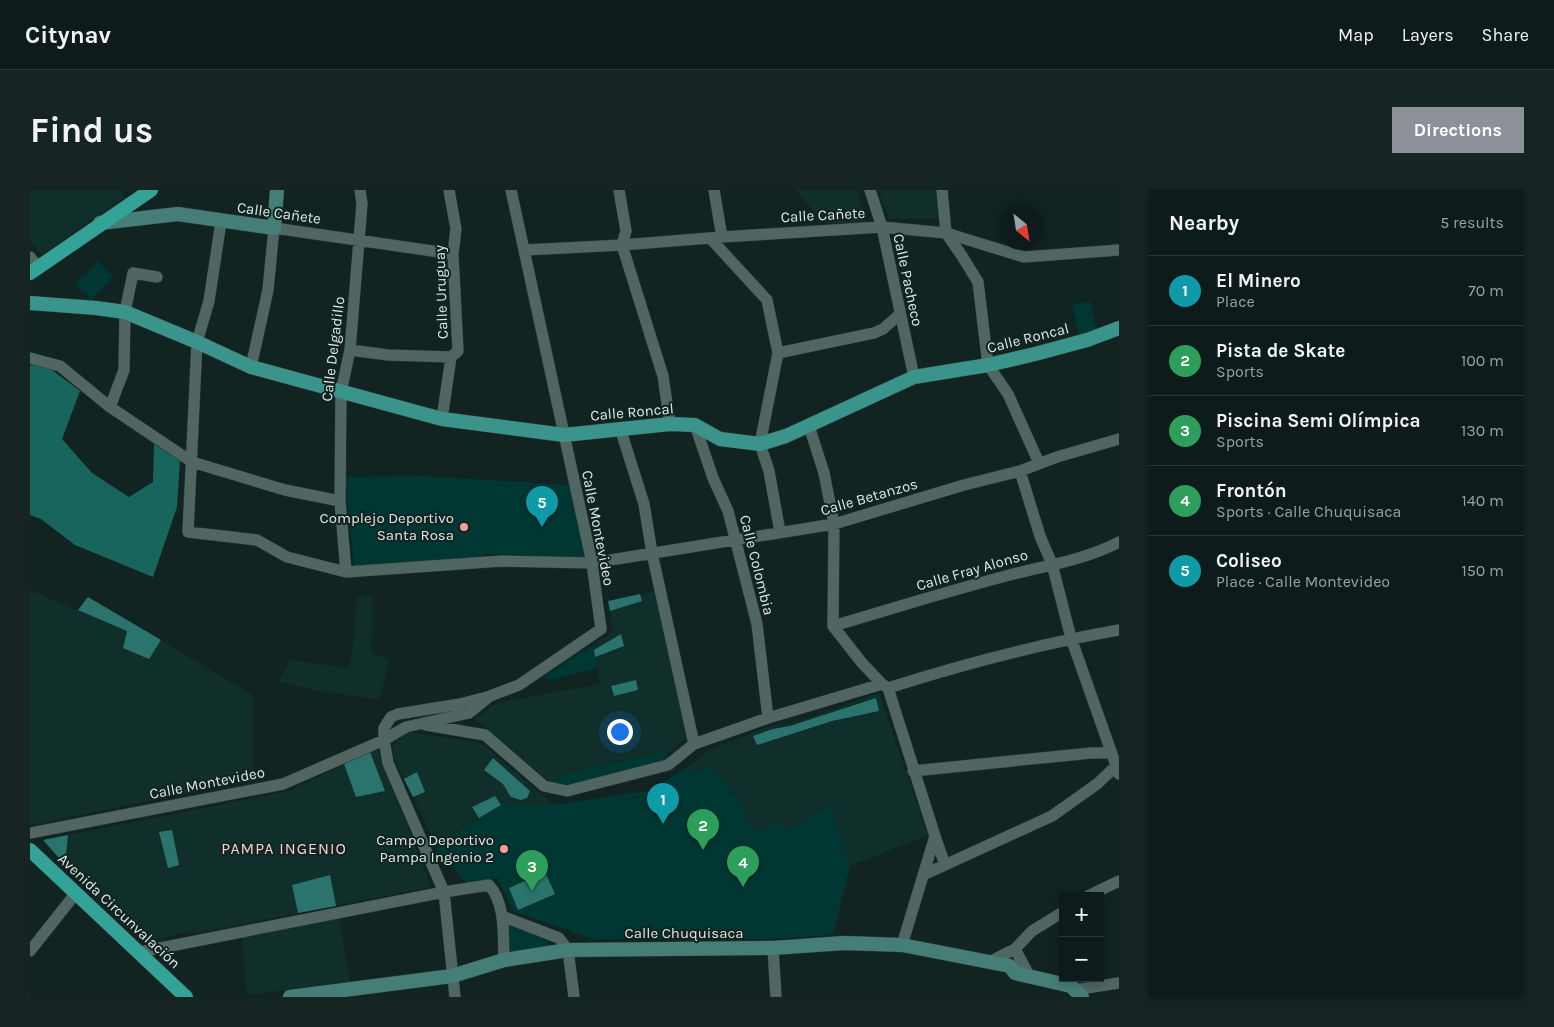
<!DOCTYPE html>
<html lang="en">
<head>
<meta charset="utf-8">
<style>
	body { margin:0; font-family:Karla,sans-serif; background:#162423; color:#f1f3f6 }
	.controls { position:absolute; right:15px; bottom:15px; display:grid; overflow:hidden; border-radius:0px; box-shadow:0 2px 8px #0003 }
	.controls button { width:45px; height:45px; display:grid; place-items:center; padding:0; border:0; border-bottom:1px solid #2d3939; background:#0d1b1a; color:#f1f3f6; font:25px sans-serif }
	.compass { position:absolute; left:969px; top:15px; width:45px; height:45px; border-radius:50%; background:#0d1b1a; box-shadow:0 2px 8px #0003; rotate:150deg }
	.you { position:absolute; left:589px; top:541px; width:18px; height:18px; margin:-12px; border:4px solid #fff; border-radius:50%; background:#1a73e8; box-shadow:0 0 0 8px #1a73e833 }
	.badge { display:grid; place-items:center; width:32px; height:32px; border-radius:50%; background:#8c9099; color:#fff; font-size:16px; font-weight:700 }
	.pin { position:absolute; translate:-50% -41px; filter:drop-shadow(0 1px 2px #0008) }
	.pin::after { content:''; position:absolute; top:26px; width:18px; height:15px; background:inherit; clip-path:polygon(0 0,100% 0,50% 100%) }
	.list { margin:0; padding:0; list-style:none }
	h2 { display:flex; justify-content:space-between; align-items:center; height:65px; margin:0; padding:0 20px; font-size:21px }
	h2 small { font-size:16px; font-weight:400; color:#9aa1a2 }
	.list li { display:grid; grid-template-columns:32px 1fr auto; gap:15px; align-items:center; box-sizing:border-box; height:70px; padding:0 20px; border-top:1px solid #2d3939 }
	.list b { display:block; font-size:19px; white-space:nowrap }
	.list p { margin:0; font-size:16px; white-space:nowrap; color:#9aa1a2 }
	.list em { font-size:16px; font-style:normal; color:#9aa1a2 }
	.map { position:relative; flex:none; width:1089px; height:807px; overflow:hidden; border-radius:0px }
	header { display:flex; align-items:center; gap:30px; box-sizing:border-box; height:70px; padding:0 25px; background:#0d1b1a; border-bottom:1px solid #2d3939 }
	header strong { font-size:24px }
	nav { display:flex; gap:28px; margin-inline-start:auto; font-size:18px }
	.intro { display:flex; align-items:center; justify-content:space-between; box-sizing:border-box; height:120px; padding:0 30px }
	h1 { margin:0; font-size:35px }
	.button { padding:12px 22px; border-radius:0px; background:#8c9099; color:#fff; font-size:18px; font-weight:700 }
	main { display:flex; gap:30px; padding:0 30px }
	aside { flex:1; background:#0d1b1a; border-radius:0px; box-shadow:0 2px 8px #0003 }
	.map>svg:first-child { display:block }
	.built { fill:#102e2a }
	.green { fill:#003733 }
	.forest { fill:#18655e }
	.water { fill:#2b746d }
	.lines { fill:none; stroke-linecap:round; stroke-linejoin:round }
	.minor-casing { stroke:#303d3c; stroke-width:12 }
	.secondary-casing { stroke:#303d3c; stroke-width:15 }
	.primary-casing { stroke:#303d3c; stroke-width:15 }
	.trunk-casing { stroke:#303d3c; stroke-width:15 }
	.minor { stroke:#506663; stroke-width:11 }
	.secondary { stroke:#457d77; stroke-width:14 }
	.primary { stroke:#3a948b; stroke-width:14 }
	.trunk { stroke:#33a398; stroke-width:14 }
	.poi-dot { fill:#f59b9a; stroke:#112422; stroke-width:2 }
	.labels { text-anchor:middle; stroke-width:4; stroke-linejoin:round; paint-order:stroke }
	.street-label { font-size:15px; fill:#dce8e6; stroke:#112422 }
	.poi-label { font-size:15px; fill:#dce8e6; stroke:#112422; text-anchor:end }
	.neighbourhood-label { font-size:16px; letter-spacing:1px; fill:#f4d1cf; stroke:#112422 }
</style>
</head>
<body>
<header>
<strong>Citynav</strong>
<nav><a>Map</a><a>Layers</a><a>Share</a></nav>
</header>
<div class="intro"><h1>Find us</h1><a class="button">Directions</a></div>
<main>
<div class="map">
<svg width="1089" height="807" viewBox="0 0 1089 807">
	<rect width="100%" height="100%" fill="#112422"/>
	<path class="built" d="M0,0h91l4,7 -84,58 -11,-15z
		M765,0h63l-1,1 9,32h-41z
		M848,0h59l1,28 -49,1z
		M0,400l48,20 10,-13 166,99v84l-224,45z
		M626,401l31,146 -20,17 -3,-3 -93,21 -20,11 -76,-64 21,-16 104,-19 -7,-39 20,-13 -5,-31z
		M327,405l16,1 -2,57 18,6 -9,41 -66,-10 -35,-9 11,-21 58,8 5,-20z
		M849,503l49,142 -78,31 -20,-60 -43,25 -32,2 -17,-34 -27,-34 -17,9 -5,-8 20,-16 63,-25 21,-2z
		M379,542l66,10 10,4 69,59h-53l-62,37h-4l-41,-83 -1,-12 6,-9z
		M347,558l54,139 -239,47 -1,-3 -40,10 -7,-1 -53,-49 -48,-51 246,-49z
		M309,728l11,64 -103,13 -5,-59z"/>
	<path class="green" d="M68,71l16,16 -23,23 -16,-16z
		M1060,111l7,31 -18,3 -7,-30z
		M393,286l148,9 13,73 -97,-4 -8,3 -125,10 -9,-90z
		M563,455l5,23 -48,12 -6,-4z
		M634,561l5,7 -10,5 -90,23 -18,-3 20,-11z
		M681,575l27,34 17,34 25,-13 7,11 43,-25 20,60 -17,69 -65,4h-175l-80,-28 -16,-33 -30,6 -24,-28 -5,2 -3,-16h4l62,-37h53l97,-15 38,-24 5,8z
		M481,735l33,12 5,4 -3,7 -37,5 -2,-25z"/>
	<path class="forest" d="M0,175l18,2 32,24 -18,48 30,34 37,24 24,-15 1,-38 26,17 -3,46 -24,70 -78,-32 -34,-26 -11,-4z"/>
	<path class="water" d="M610,404l2,7 -32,10 -2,-10z
		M58,407l73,43 -12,19 -26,-11 4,-17 -49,-21z
		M591,444l3,12 -29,11 -1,-7z
		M606,490l2,10 -24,6 -3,-10z
		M846,508l3,13 -47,10 -75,24 -4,-9 20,-7 17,-3z
		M340,562l15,39 -29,6 -12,-33z
		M463,568l37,33 -3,7 -6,2 -10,-3 -8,-13 -19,-14z
		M387,582l8,20 -12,5 -9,-18z
		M465,606l6,9 -22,13 -7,-11z
		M142,640l7,35 -11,3 -9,-36z
		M38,645l-3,30 -22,-25z
		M515,682l10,22 -37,16 -9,-22z
		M300,685l6,31 -38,7 -6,-28z"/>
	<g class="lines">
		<g class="minor-casing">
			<path id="minor" d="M589,0l7,41 -4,14 41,131 7,48
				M684,0l8,47
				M840,0l12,37 32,150
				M912,0l4,43 16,23 16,26 10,83 20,29 31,69
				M191,32l-12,79 -12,41 -9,190 69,8 30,17 59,15 156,-11 90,2 242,-39 130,-39 56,-14 37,-14 62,-18
				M680,48l57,62 11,53 -18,91 9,27 11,61
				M495,60l97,-5 100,-8 160,-10 64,6 78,24 95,-7
				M0,67l8,10
				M320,160l38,5 63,2
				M748,163l96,-20 9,-4 17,-15
				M0,168l30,8 50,41 82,55 93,28 55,11
				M221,177l17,-77 6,-62 179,26
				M80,217l14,-37 1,-58 8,-39 24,4
				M412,229l9,-62 7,-6 -5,-97 3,-25 -7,-39
				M665,235l18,53 15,33 29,113 11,94
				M779,236l15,47 10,51 -1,102 29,37 20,21 6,4 47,148 -33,109
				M590,238l24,76 8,49 42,191
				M990,281l20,65 12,28 19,74 48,136
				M316,382l-6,-71 1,-109 9,-42 12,-146 -2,-14
				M803,436c58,-17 115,-35 173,-50 37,-10 79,-16 113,-34
				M858,498c76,-24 152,-44 231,-58
				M396,535l59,10 59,51 23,5 101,-26 26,-21 74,-26 114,-34
				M883,581l178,-18h19
				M0,643l253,-49 101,-44 22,-13 63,-14 21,-17 29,-11 82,-56 -9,-66 -81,-373
				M905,646l10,29
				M893,685l129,-59 45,-32 19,-18
				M1058,706l31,-15
				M472,726l57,22 9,12 6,47
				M743,758l3,49
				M985,759l15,28
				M0,761l46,-58
				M110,762l304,-60 45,-7c17,19 14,51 15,75
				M959,772l26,-13 17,-18 31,-19
				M1044,800l45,-7
				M425,807l-11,-105 -56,-129 -4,-23v-12l7,-11 7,-3 62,-10 27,-7"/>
		</g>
		<g class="secondary-casing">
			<path id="secondary" d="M70,33l78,-9 96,14 3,-38
				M260,807l162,-21 52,-16 64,-10 205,-2 71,-5 58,2 108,21 5,7 56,13 11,11"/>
		</g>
		<g class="primary-casing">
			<path id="primary" d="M0,113l66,5 29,4 72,30 54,25 191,52 122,16 106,-11 25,1 25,14 40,5 26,-8 128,-59 74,-12 47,-11 52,-14 32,-12"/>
		</g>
		<g class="trunk-casing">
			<path id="trunk" d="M0,83l121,-83
				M0,660l156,147"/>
		</g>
		<use href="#minor" class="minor"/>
		<use href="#secondary" class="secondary"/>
		<use href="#primary" class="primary"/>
		<use href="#trunk" class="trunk"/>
	</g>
	<g class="poi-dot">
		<circle cx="434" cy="337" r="5"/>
		<circle cx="474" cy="659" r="5"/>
	</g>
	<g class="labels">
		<g class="street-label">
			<text transform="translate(249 23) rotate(8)" y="5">Calle Cañete</text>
			<text transform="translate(793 25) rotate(-3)" y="5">Calle Cañete</text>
			<text transform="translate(878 90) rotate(78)" y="5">Calle Pacheco</text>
			<text transform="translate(411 102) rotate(-92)" y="5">Calle Uruguay</text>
			<text transform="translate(998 148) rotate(-14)" y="5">Calle Roncal</text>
			<text transform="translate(303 159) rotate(-83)" y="5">Calle Delgadillo</text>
			<text transform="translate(602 222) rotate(-5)" y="5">Calle Roncal</text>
			<text transform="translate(839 307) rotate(-16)" y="5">Calle Betanzos</text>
			<text transform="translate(568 338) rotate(79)" y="5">Calle Montevideo</text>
			<text transform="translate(727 375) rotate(76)" y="5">Calle Colombia</text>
			<text transform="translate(942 380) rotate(-16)" y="5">Calle Fray Alonso</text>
			<text transform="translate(177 593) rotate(-11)" y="5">Calle Montevideo</text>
			<text transform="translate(89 721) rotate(43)" y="5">Avenida Circunvalación</text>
			<text x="654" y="748">Calle Chuquisaca</text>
		</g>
		<g class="poi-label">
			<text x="424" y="333">Complejo Deportivo<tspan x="424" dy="17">Santa Rosa</tspan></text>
			<text x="464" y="655">Campo Deportivo<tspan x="464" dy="17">Pampa Ingenio 2</tspan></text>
		</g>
		<g class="neighbourhood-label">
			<text x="254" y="664">PAMPA INGENIO</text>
		</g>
	</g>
</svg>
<div class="controls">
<button>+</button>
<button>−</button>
</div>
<svg class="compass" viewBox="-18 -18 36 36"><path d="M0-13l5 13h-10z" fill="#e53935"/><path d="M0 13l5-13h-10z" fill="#9aa1a2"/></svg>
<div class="you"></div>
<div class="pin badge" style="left:633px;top:634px;background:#0f9aa8">1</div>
<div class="pin badge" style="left:673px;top:660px;background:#2e9e5b">2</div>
<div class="pin badge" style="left:502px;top:701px;background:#2e9e5b">3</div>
<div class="pin badge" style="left:713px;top:697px;background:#2e9e5b">4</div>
<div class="pin badge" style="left:512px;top:337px;background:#0f9aa8">5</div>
</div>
<aside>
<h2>Nearby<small>5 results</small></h2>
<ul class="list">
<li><span class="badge" style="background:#0f9aa8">1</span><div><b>El Minero</b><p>Place</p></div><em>70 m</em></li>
<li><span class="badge" style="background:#2e9e5b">2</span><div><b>Pista de Skate</b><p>Sports</p></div><em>100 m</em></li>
<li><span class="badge" style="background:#2e9e5b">3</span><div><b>Piscina Semi Olímpica</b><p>Sports</p></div><em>130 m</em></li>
<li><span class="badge" style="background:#2e9e5b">4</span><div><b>Frontón</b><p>Sports · Calle Chuquisaca</p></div><em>140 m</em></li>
<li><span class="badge" style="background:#0f9aa8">5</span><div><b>Coliseo</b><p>Place · Calle Montevideo</p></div><em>150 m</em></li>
</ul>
</aside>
</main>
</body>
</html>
